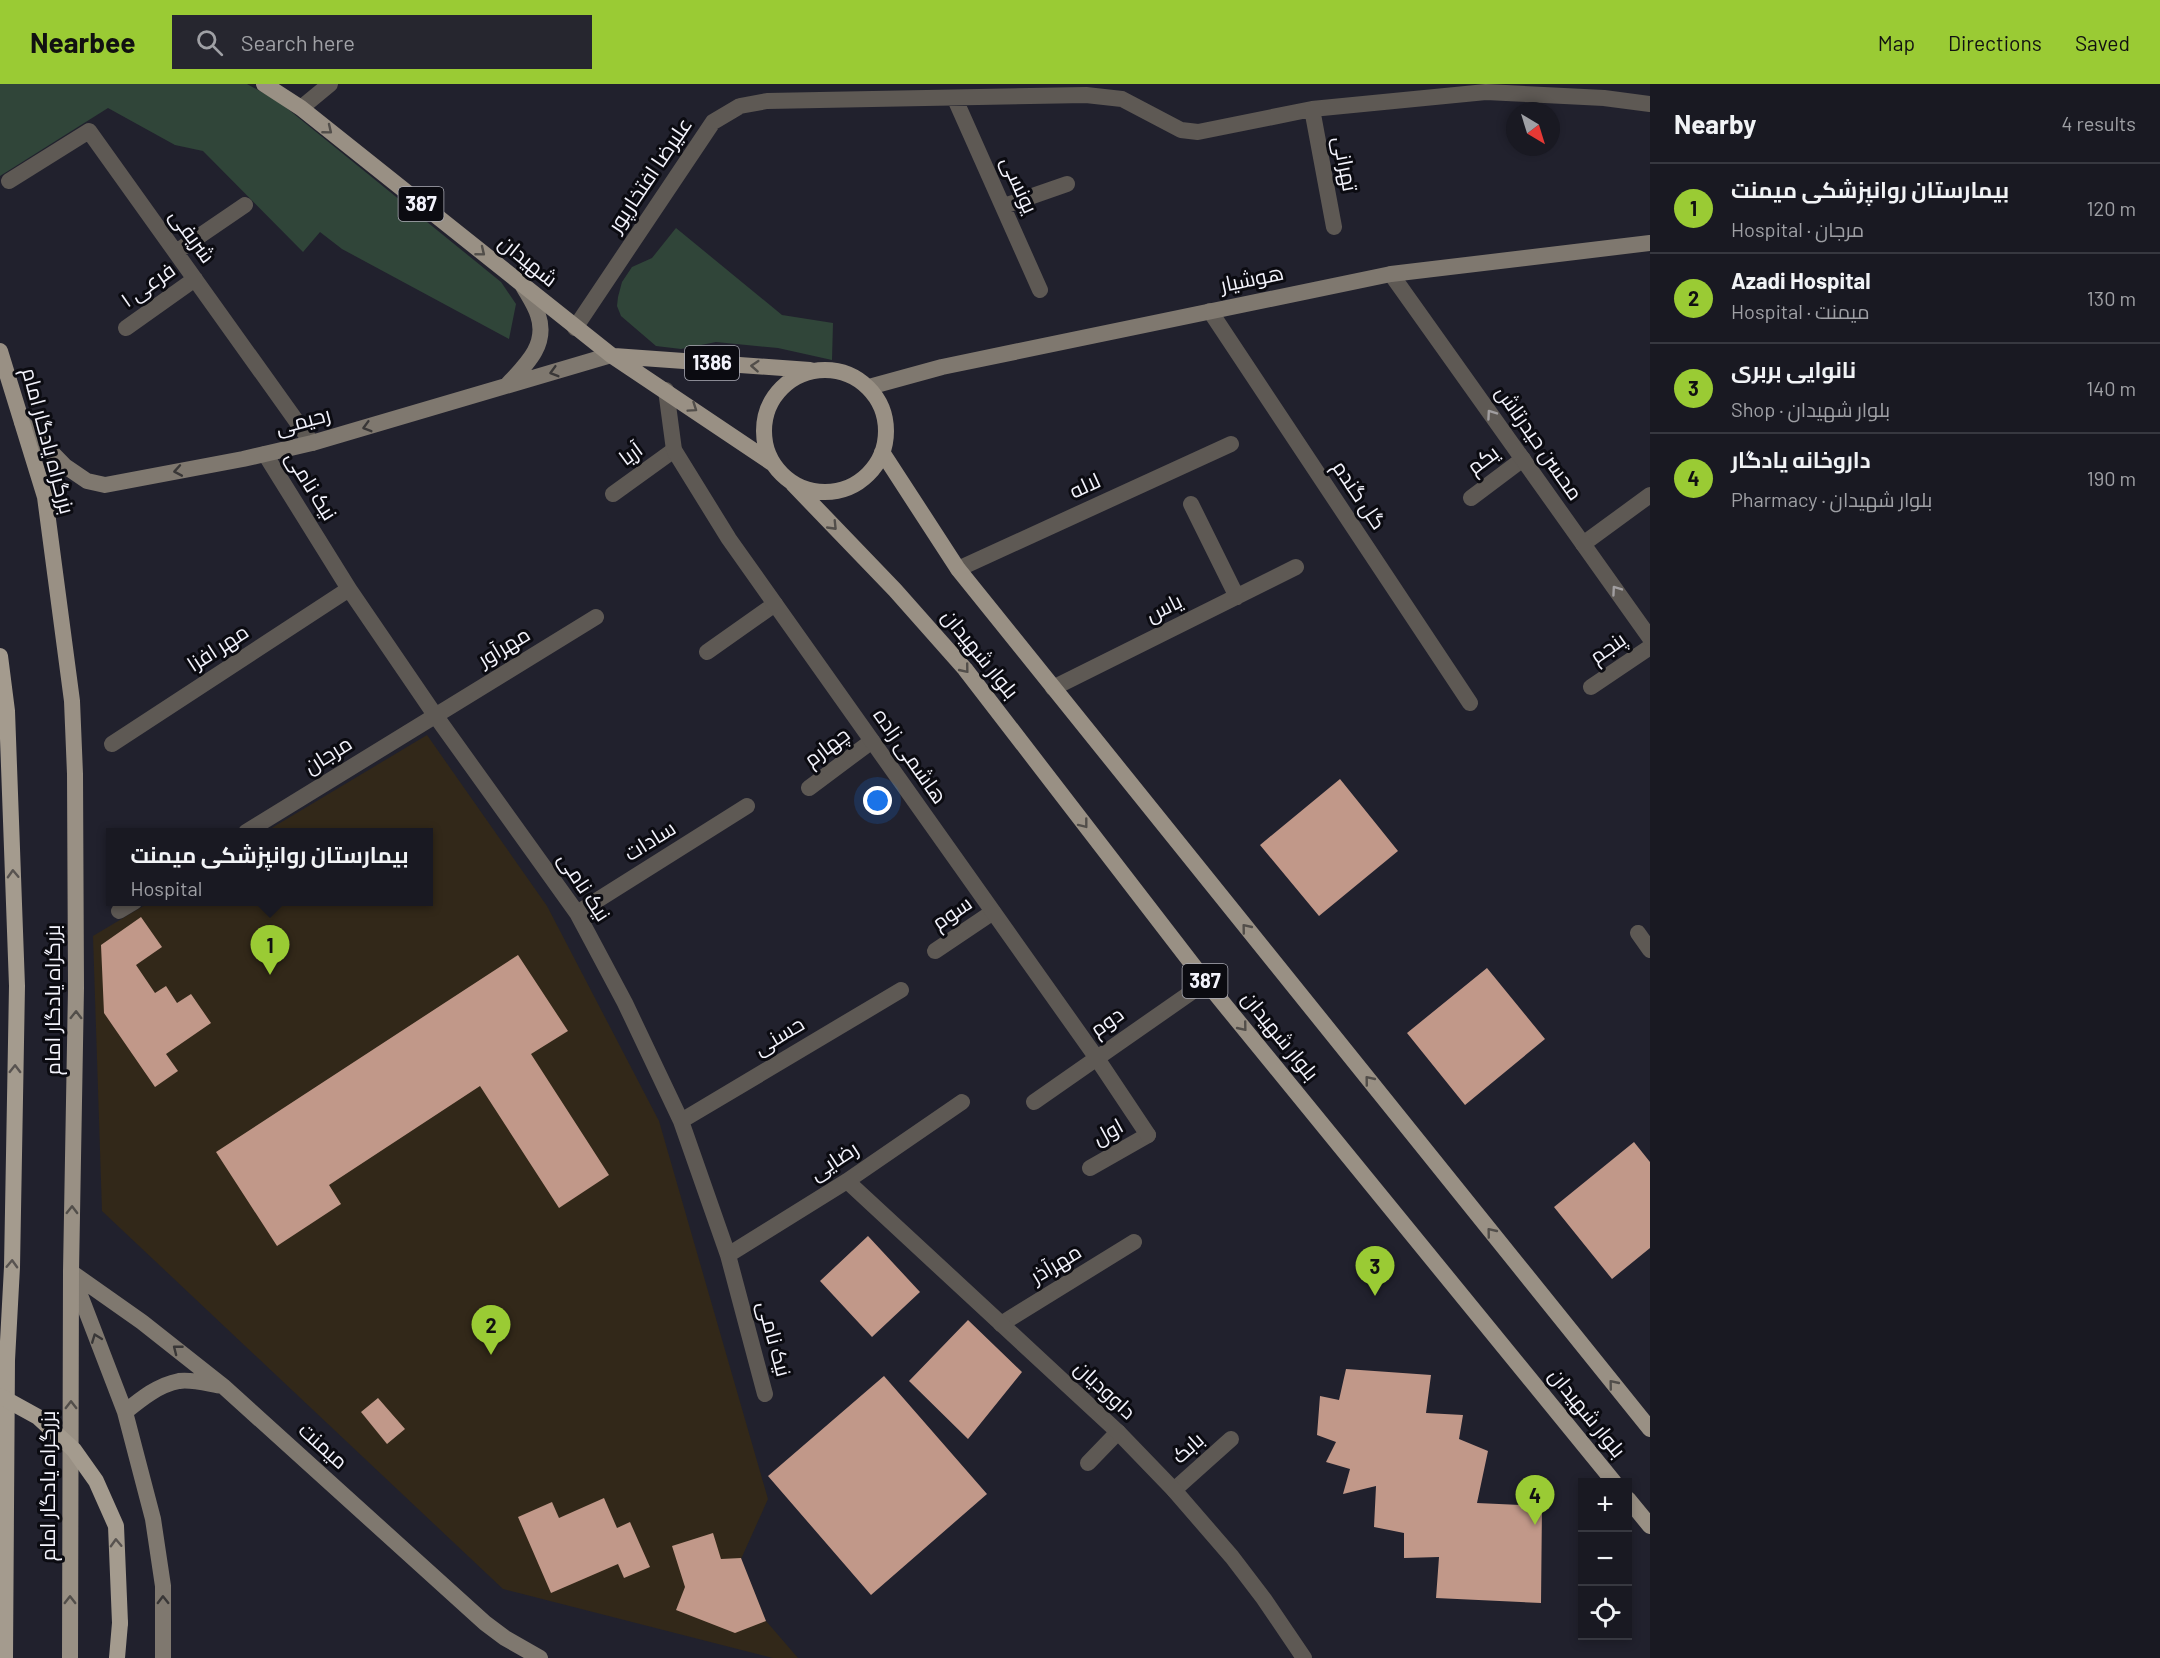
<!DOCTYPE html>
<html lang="en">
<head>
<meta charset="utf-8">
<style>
	body { margin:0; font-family:Barlow,Cairo,sans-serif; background:#26262f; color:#f1f3f6 }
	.controls { position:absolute; right:18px; bottom:18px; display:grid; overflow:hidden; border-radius:0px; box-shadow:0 3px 9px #0003 }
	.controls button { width:54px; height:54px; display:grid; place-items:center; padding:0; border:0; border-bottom:2px solid #373840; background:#191922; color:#f1f3f6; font:30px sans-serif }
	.compass { position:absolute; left:1506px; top:18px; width:54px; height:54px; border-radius:50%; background:#191922; box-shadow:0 3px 9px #0003; rotate:142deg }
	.you { position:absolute; left:878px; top:717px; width:21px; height:21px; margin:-15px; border:4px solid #fff; border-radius:50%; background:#1a73e8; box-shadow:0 0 0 9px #1a73e833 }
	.badge { display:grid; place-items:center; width:39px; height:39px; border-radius:50%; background:#9acb34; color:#111; font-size:20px; font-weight:700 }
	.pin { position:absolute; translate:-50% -50px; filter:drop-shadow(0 2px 3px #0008) }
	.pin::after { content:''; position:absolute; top:32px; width:21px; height:18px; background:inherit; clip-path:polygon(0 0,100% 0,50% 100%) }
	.popup { position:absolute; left:106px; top:744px; width:327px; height:78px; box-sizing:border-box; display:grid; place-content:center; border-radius:0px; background:#191922; filter:drop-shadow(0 2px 4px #0005); font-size:20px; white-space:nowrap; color:#9fa0a5 }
	.popup b { font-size:22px; color:#f1f3f6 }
	.popup::after { content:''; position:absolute; left:50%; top:100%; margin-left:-12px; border:12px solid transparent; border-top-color:#191922 }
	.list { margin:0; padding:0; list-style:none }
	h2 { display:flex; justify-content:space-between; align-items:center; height:78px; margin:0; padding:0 24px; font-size:26px }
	h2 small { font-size:20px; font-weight:400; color:#9fa0a5 }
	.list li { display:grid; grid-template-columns:39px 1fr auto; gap:18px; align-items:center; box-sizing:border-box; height:90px; padding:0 24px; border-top:2px solid #373840 }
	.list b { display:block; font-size:22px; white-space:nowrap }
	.list p { margin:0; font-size:20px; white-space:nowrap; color:#9fa0a5 }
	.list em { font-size:20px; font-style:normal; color:#9fa0a5 }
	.icon { flex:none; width:33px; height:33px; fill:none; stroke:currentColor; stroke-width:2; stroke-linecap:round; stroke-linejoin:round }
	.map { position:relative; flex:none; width:1650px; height:1574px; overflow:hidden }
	header { display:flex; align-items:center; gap:36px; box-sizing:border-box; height:84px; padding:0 30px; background:#9acb34; color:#111 }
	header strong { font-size:28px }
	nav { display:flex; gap:33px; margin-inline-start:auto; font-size:21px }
	.search { width:420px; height:54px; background:#26262f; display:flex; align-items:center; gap:15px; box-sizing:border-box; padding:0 21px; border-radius:0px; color:#9fa0a5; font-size:22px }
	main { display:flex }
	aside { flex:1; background:#191922 }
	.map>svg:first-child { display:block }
	.medical { fill:#322819 }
	.green { fill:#304539 }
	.building { fill:#c19889 }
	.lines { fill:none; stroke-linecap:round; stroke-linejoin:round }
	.service { stroke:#5e5954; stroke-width:16 }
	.minor { stroke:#5e5954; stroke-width:16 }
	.secondary { stroke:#7f786f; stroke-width:16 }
	.primary { stroke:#999084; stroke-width:16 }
	.trunk { stroke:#a49b8e; stroke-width:16 }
	.trunk-bridge { stroke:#a49b8e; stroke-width:16 }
	.oneway { stroke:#524e4a }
	.oneway2 { stroke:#393737 }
	.oneway3 { stroke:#a19ea0 }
	.oneway4 { stroke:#585350 }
	.labels { text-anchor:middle; stroke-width:6; stroke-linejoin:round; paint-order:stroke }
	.shield { fill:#0b0b11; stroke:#adadb6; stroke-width:1.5 }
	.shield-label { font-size:20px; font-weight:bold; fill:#f3f3fc }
	.street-label { font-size:21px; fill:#f3f3fc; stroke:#0b0b11 }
</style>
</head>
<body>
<header>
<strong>Nearbee</strong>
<div class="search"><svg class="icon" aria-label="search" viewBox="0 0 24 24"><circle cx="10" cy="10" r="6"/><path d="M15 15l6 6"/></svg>Search here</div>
<nav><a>Map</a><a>Directions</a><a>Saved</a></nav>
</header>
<main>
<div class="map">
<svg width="1650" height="1574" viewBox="0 0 1650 1574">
	<rect width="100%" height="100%" fill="#21212d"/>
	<path class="medical" d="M427,651l120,171 112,215 109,378 -27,60 25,62 32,37h-25l-270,-69 -401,-378 -9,-275 57,-34h279v-70h-164z"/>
	<path class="green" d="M0,0h247l31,17 223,181 15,22 -7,35 -167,-90 -22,-17 -17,20 -100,-101 -28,-6 -67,-37 -108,68z
		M676,144l106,87 51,8 -1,37 -54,-12 -62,-6 -35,7 -25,-3 -35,-30 -4,-10 1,-9 4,-15 10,-15 20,-9z"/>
	<path class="building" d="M1340,695l58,72 -79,65 -59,-71z
		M141,833l21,30 -26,18 19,28 11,-7 11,17 14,-9 20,29 -45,31 12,17 -23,16 -51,-74 -3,-68z
		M518,871l50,76 -37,23 78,121 -50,33 -79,-122 -151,99 12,19 -64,42 -61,-94z
		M1487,884l58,71 -80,66 -58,-72z
		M1634,1058l16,20v86l-38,31 -58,-72z
		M868,1152l52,56 -48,45 -52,-56z
		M968,1236l54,52 -54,67 -59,-58z
		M1346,1285l85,6 -5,38 37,2 -4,24 29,12 -11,52 65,3 -1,97 -105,-5 3,-41 -35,1v-25l-30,-6 2,-41 -33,8 7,-25 -24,-7 10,-20 -19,-7 3,-39 19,4z
		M884,1292l103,118 -116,101 -103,-119z
		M378,1314l27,31 -18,15 -26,-32z
		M604,1414l13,30 13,-6 20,45 -26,11 -6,-14 -67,29 -33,-76 34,-15 7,16z
		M713,1449l8,26 20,-1 25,63 -31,12 -59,-23 9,-23 -13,-41z"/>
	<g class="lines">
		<path class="service" d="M613,410l61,-44
			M1471,414l52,-39
			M1583,460l67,-49
			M707,568l68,-48
			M1591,603l59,-40
			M809,704l63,-47
			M935,867l58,-39
			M1090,1084l58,-33
			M1001,1240l133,-82
			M1088,1379l30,-31
			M1174,1406l57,-51"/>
		<path class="minor" d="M955,15l85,191
			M301,24l29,-24
			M1312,25l22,118
			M9,97l80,-50 223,312
			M1004,122l63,-22
			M176,168l69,-47
			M1391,190l259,364
			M1210,227l260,392
			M126,244l69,-49
			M575,244l138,-206 27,-16 27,-5 319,-6 36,4 59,31 17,2 114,-23 174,-17 118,6 46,6
			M666,306l8,60 55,89 367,518 52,78
			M265,370l84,135 86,126 142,198 48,90 56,118 47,134 37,139
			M1191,420l46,93
			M958,485l273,-125
			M1053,604l243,-121
			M112,660l237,-155
			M246,748l350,-215
			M119,827l15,-9
			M577,829l170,-107
			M1638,849l12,17
			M1034,1018l172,-120
			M681,1037l220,-131
			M847,1097l271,251 56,58 58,67 32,42 40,59
			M728,1171l119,-74 115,-79"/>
		<path class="secondary" d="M508,300c19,-20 40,-40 30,-69 -3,-10 -10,-20 -15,-29
			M869,303l73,-20 449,-93 259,-31
			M22,338l43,44 22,15 18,4 138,-26 69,-16 299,-88
			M71,1188l71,50 81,64 262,237 20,15 35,20
			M72,1190l53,138 28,107 10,67v72
			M125,1328c16,-13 33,-27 54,-31 13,-2 30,3 44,5"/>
		<path class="primary" d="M264,0l37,24 310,247 161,108
			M0,267l45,146 27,204 3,73 1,214 -5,284 -1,386
			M614,272l196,14
			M764 347a61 61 0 1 1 122 0a61 61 0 1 1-122 0Z
			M882,368l76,117 692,860
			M793,400l102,106 70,79 241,313 408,500
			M1628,1415l22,27"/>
		<path class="trunk" d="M0,572l7,55 10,275 -5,281 -5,93 -2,298
			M117,1574l3,-35"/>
		<path class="trunk-bridge" d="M0,1312l38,21 36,33 22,31 20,45 4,97"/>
	</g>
	<defs><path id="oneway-chevron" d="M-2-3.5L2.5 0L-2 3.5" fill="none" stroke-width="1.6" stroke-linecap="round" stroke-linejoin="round" transform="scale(1.5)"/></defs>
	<g class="oneway">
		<use href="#oneway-chevron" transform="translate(328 46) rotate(39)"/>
		<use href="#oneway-chevron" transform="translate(481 168) rotate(39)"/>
		<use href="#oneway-chevron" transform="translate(755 282) rotate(-176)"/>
		<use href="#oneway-chevron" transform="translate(693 324) rotate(34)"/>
		<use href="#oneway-chevron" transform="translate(833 442) rotate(46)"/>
		<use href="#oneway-chevron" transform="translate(965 585) rotate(51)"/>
		<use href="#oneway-chevron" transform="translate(1084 740) rotate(52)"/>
		<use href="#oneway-chevron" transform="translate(1246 844) rotate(-129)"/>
		<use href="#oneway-chevron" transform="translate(76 931) rotate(-89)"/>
		<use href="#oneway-chevron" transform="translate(1243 943) rotate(51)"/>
		<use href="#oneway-chevron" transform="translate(1369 996) rotate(-129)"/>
		<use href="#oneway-chevron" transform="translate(72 1126) rotate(-89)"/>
		<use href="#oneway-chevron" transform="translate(1491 1148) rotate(-129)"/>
		<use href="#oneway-chevron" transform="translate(1613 1300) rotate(-129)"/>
		<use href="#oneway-chevron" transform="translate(71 1321) rotate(-90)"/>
		<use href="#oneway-chevron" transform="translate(70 1516) rotate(-90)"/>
	</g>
	<g class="oneway2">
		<use href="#oneway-chevron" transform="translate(554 288) rotate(164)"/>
		<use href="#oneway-chevron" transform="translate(367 343) rotate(164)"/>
		<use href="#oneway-chevron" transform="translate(178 387) rotate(170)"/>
		<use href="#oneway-chevron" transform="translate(96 1254) rotate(-111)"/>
		<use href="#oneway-chevron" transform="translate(177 1265) rotate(-142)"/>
		<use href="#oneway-chevron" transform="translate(163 1516) rotate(-91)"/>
	</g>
	<g class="oneway3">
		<use href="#oneway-chevron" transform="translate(1491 330) rotate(-125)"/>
		<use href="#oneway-chevron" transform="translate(1616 506) rotate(-125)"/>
	</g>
	<g class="oneway4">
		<use href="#oneway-chevron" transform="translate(13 790) rotate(-92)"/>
		<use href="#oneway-chevron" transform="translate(15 985) rotate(-89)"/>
		<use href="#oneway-chevron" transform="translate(12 1180) rotate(-88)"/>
		<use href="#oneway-chevron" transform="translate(116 1459) rotate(-92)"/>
	</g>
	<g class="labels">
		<g class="shield">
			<rect x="398.5" y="103" width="45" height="34" rx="4.5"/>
			<rect x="685" y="262" width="54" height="34" rx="4.5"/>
			<rect x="1182.5" y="880" width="45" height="34" rx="4.5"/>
		</g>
		<g class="shield-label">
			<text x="421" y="127">387</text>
			<text x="712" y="286">1386</text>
			<text x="1205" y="904">387</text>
		</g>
		<g class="street-label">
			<text transform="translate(1345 80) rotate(79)" y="7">تهرانی</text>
			<text transform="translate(650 91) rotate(-56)" y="7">علیرضا افتخارپور</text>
			<text transform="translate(1019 101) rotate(66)" y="7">یونسی</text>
			<text transform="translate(192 152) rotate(54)" y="7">شریفی</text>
			<text transform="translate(528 177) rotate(39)" y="7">شهیدان</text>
			<text transform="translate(1252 195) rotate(-12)" y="7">هوشیار</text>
			<text transform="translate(148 201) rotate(-35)" y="7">فرعی ۱</text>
			<text transform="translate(303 337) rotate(-15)" y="7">رحیمی</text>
			<text transform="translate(48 357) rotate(75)" y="7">بزرگراه یادگار امام</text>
			<text transform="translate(1539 359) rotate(55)" y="7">محسن حیدرتاش</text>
			<text transform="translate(631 370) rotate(-36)" y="7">آریا</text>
			<text transform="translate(1483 376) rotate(-37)" y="7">یکم</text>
			<text transform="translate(311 402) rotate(58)" y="7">نیک نامی</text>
			<text transform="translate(1085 402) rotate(-25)" y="7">لاله</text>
			<text transform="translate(1359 411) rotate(56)" y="7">گل گندم</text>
			<text transform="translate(1164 524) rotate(-26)" y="7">یاس</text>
			<text transform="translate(504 563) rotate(-31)" y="7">مهرآور</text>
			<text transform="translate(218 564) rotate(-33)" y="7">مهر افزا</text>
			<text transform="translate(1608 564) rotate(-35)" y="7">پنجم</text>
			<text transform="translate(980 570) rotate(51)" y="7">بلوار شهیدان</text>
			<text transform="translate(827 663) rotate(-37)" y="7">چهارم</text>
			<text transform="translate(328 671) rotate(-32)" y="7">مرجان</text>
			<text transform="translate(910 672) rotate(55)" y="7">هاشمی زاده</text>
			<text transform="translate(650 757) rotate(-32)" y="7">سادات</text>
			<text transform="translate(584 803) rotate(57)" y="7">نیک نامی</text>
			<text transform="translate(952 829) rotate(-34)" y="7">سوم</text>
			<text transform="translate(53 916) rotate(-90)" y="7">بزرگراه یادگار امام</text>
			<text transform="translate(1107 938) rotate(-35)" y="7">دوم</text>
			<text transform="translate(779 952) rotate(-31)" y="7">حسنی</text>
			<text transform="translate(1280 952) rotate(51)" y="7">بلوار شهیدان</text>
			<text transform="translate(1108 1048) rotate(-29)" y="7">اول</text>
			<text transform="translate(834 1077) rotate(-33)" y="7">رضایی</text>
			<text transform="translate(1056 1180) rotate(-31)" y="7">مهرآذر</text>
			<text transform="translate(774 1255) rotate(75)" y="7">نیک نامی</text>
			<text transform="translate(1105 1306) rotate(43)" y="7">داوودیان</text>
			<text transform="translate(1587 1329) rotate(51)" y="7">بلوار شهیدان</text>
			<text transform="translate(323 1362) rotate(42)" y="7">میمنت</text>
			<text transform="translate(1188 1364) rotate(-42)" y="7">بابک</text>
			<text transform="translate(48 1402) rotate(-90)" y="7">بزرگراه یادگار امام</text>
		</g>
	</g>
</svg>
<div class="controls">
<button>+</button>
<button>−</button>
<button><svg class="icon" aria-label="locate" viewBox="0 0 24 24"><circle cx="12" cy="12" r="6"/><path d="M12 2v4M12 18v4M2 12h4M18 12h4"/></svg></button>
</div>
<svg class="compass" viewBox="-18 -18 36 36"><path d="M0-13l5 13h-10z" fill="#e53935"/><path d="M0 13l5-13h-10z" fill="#9fa0a5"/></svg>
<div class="you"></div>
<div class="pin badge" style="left:270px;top:891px">1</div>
<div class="popup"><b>بیمارستان روانپزشکی میمنت</b>Hospital</div>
<div class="pin badge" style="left:491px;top:1271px">2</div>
<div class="pin badge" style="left:1375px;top:1212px">3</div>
<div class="pin badge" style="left:1535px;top:1441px">4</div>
</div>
<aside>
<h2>Nearby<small>4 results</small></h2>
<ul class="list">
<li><span class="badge">1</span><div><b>بیمارستان روانپزشکی میمنت</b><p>Hospital · مرجان</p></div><em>120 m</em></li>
<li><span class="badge">2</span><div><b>Azadi Hospital</b><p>Hospital · میمنت</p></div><em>130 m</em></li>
<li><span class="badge">3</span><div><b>نانوایی بربری</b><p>Shop · بلوار شهیدان</p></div><em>140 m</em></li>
<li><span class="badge">4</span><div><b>داروخانه یادگار</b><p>Pharmacy · بلوار شهیدان</p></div><em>190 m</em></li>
</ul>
</aside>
</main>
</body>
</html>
